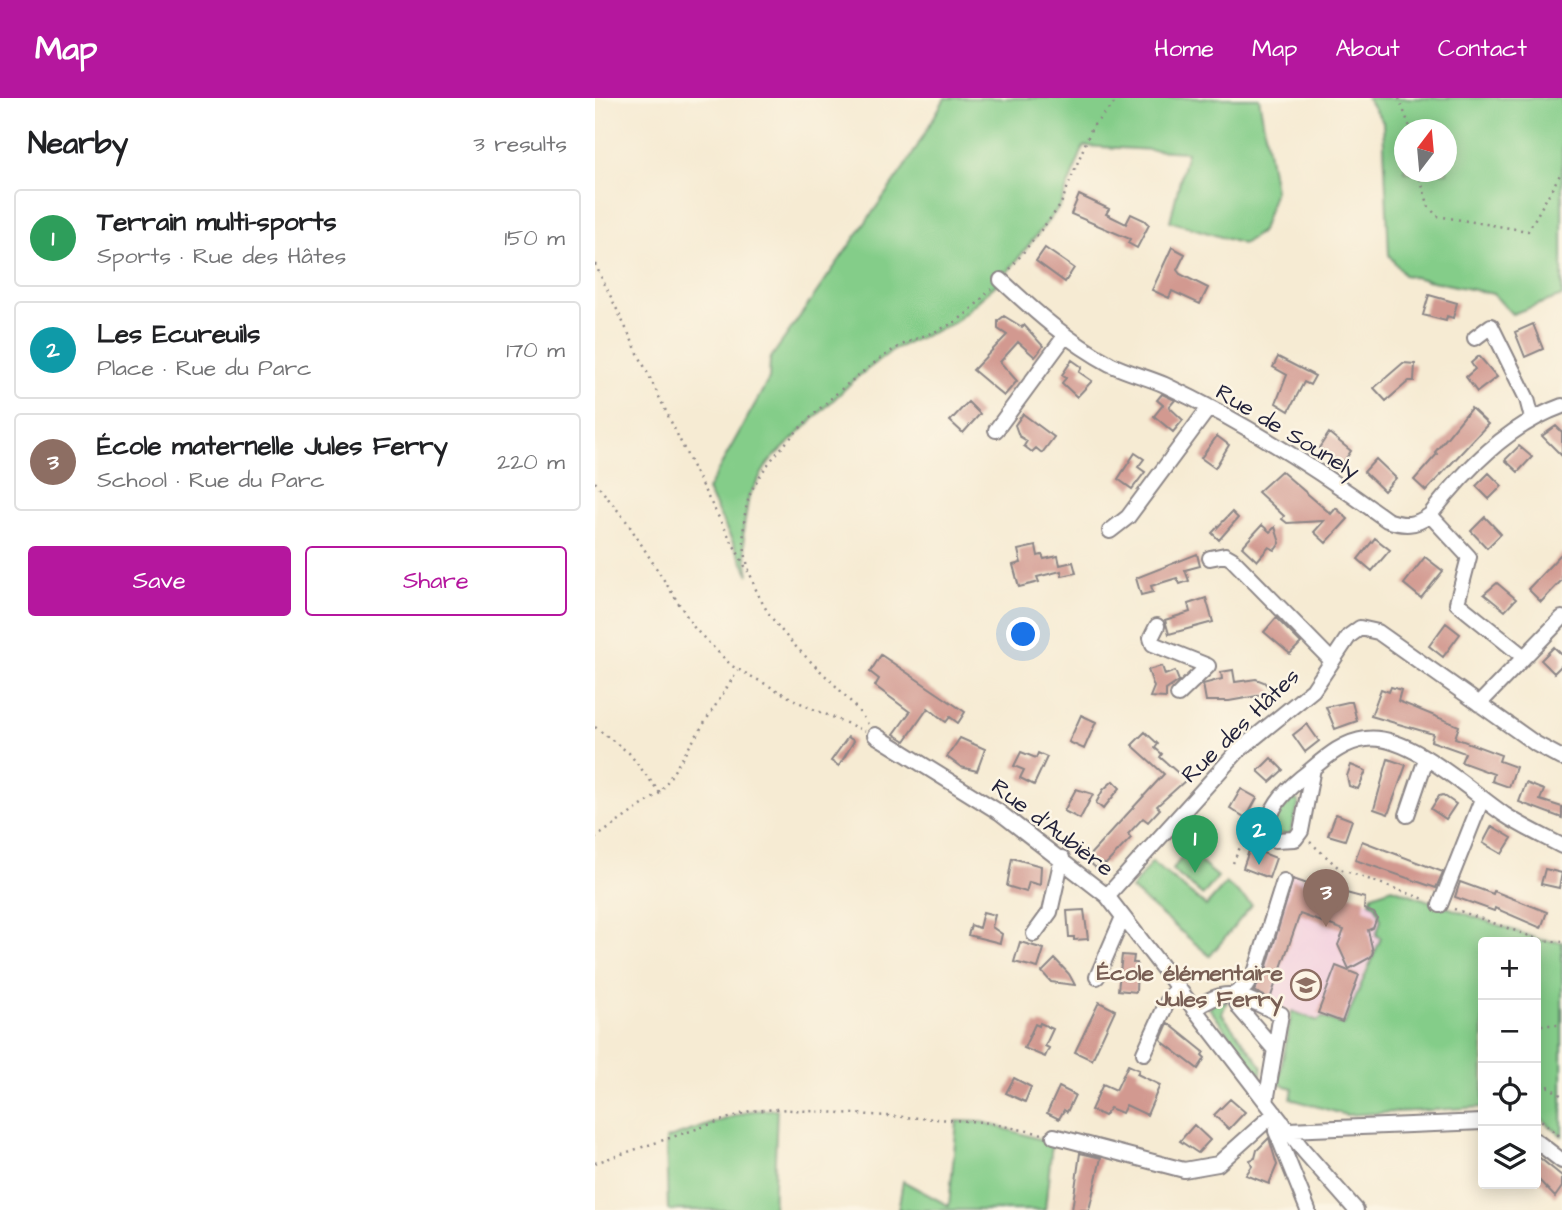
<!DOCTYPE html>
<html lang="en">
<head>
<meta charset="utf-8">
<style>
	body { margin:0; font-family:"Architects Daughter",sans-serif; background:#f6f6f6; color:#202124 }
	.controls { position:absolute; right:21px; bottom:21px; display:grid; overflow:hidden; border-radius:7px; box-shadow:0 4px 18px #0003 }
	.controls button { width:63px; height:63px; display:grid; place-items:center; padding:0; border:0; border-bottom:2px solid #e0e0e0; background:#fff; color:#202124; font:35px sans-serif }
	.compass { position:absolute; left:799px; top:21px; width:63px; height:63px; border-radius:50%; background:#fff; box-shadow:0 4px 18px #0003; rotate:16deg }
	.you { position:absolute; left:429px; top:537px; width:24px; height:24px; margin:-18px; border:5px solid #fff; border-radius:50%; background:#1a73e8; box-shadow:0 0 0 10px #1a73e833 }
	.badge { display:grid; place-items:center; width:46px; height:46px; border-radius:50%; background:#b5179e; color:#fff; font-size:23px; font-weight:700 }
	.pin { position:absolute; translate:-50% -58px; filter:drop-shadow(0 2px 4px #0008) }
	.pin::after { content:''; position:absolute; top:37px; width:24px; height:21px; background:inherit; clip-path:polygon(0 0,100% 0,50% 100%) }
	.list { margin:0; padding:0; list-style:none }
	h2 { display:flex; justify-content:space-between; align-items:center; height:91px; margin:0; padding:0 28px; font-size:30px }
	h2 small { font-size:23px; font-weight:400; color:#757577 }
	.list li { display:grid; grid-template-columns:46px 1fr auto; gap:21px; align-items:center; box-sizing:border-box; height:98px; margin:0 14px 14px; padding:0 14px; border:2px solid #e0e0e0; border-radius:7px }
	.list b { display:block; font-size:26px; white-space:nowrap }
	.list p { margin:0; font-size:23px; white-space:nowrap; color:#757577 }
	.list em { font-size:23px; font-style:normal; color:#757577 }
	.actions { display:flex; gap:14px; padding:21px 28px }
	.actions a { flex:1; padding:16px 0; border:2px solid #b5179e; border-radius:7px; text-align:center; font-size:24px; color:#b5179e }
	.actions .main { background:#b5179e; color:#fff }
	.icon { flex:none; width:38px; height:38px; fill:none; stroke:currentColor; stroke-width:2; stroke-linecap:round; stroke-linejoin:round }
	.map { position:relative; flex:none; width:967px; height:1112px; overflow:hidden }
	header { display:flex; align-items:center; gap:42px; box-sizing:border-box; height:98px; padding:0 35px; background:#b5179e; color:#fff }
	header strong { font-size:33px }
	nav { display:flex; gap:38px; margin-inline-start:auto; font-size:24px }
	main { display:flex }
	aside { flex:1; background:#fff }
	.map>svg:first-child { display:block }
	.built { fill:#f3cfdf }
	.green { fill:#84cd89; stroke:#537862; stroke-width:2; fill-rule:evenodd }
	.building { fill:#d29990 }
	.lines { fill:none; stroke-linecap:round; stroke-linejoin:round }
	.minor-casing { stroke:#8c8687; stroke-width:18 }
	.path { stroke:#8c8687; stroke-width:2.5; stroke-dasharray:2 5; stroke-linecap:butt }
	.minor { stroke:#fff; stroke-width:14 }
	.labels { text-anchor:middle; stroke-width:5; stroke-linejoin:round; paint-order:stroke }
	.street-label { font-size:23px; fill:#22223b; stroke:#fcf5e5 }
	.education-label { font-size:23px; font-weight:bold; fill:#785e54; stroke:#fcf5e5; text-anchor:end }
</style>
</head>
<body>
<header>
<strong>Map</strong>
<nav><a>Home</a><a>Map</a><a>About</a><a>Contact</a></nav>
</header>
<main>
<aside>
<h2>Nearby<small>3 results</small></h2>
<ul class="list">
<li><span class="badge" style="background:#2e9e5b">1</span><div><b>Terrain multi-sports</b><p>Sports · Rue des Hâtes</p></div><em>150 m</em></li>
<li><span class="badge" style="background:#0f9aa8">2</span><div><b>Les Ecureuils</b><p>Place · Rue du Parc</p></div><em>170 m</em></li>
<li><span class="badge" style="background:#8d6e63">3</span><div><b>École maternelle Jules Ferry</b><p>School · Rue du Parc</p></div><em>220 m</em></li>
</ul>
<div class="actions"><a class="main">Save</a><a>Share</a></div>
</aside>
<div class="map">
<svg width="967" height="1112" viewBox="0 0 967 1112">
	<rect width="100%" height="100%" fill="#fcf5e5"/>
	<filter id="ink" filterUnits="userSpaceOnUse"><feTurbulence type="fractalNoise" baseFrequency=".0143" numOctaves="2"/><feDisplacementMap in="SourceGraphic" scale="14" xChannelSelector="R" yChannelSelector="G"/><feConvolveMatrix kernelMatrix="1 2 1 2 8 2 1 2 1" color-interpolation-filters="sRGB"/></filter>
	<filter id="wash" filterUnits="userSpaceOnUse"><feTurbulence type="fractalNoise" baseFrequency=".00686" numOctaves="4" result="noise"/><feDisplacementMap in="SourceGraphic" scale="28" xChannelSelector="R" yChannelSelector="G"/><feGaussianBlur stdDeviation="1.57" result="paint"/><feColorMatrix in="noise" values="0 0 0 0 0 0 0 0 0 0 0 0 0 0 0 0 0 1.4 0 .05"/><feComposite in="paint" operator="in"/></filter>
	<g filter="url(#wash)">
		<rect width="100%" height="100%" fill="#f6ebd3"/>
		<path class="built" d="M697,775l83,31 6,16 1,18 -9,24 -5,2 -24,62 -21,-9 -5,4 -69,-26z"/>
		<path class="green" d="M350,0h314l16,92 -13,41 -19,13 -73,-23 17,-69 -103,-6 -24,60 -59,74 -47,43 -60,26 -39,30 -87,84 -19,33 -6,36 6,43 -42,-85 62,-111 1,-20 140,-200z
			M772,0h195v198l-50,18 -19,-20 -89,-19 -15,-20 -6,-133zM810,32h42v42h-42z
			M699,699l5,6 -9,31h-14l-3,-13z
			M592,753l31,26 -15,18 -31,-25z
			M557,764l54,44 20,-23 26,22 -42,51 -79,-67z
			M797,790l149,52 21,2v194l-26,-22v-172h-53v165l-137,8 -55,-16 2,-11 -15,-4 14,-73 26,10 4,-4 22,8 37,-87 -5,-3 5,-15 -6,-15 -5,-3 2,-7z
			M632,903l-5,13 40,52 -1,10 -52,-68 7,-6z
			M182,1011l-4,101h-105l-2,-71 84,-28z
			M362,1023l26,1 69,21 -7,67h-147l5,-29 46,25z"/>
		<g id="blocks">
			<path class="building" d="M484,97l30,14 -3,5 20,10 5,-10 13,6 5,5 -12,23 -9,-5 2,-4 -59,-25z
				M577,149l13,7 -8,16 3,4 28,14 -8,16 -28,-13 -3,7 -17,-8z
				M450,150l29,20 -9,14 -29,-21z
				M834,197l28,8 -4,15 -6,-2 -1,5 -23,-6z
				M409,218l18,11 2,-2 19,21 -8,11 -17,-15 -18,20 17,19 -13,15 -31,-26 34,-35 -9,-6v-8z
				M938,226l10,25 -18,8 -10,-25z
				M884,258l18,21 -20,15 -11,-15 9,-8 -4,-6z
				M683,259l37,19 -5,9 -6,-3 -15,29 -13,-8 11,-28 -14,-8z
				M477,262l10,7 -3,5 13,9 -15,16 -15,-14 4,-5 -4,-3z
				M808,265l12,1 -1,17h-5l-23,20 -12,-13z
				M567,296l13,6 -6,7 14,13 -10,12 -19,-16 9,-11 -6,-5z
				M373,304l12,12 -17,19 -13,-12z
				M876,310l17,16 -62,67 -12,-11 23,-26 -2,-2z
				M428,316l31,23 -12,16 -6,-5 -4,4 -8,-6 3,-5 -8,-5 -4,-11z
				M961,328l6,6v24l-20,-20z
				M734,335l22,18 -9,13 -23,-16z
				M622,338l12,9 -14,23 -14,-10z
				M924,348l13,11 -14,15 -13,-12z
				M540,355l9,6 -6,8 7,5 -13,17 -14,-10z
				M781,361l20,19 -12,13 -20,-19z
				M686,373l50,43 5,-6 12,11 -22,24 -12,-11 10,-11 -37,2 -5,-4 2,-3 -26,-24z
				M894,375l13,13 -13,13 -13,-13z
				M637,414l6,6 -19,22 -7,-7z
				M890,419l16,17 -14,14 -16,-17z
				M667,427l8,7 5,-5 5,16 -5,7 -6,-3 -12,14 -15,-14z
				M780,440l15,12 -18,21 -14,-12z
				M441,448l2,10 4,-1 2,4 14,-3 2,9 13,-3 3,11 -14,3 -1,-5 -24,6 2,5 -20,5 -6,-22 8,-2 -3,-13z
				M967,455v27l-21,22 -13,-13z
				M602,456l3,12 -15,4 4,11 -9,3 -3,-6 -26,8 2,6 -12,3 -5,-17z
				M830,459l18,14 -22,27 -17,-14z
				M902,485l19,16 -11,12 -21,-17z
				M611,500l7,24 -44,12 -4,-14 25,-8 -2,-8z
				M681,520l25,25 -11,11 -26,-22z
				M851,525l14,11 -17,23 -14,-11z
				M959,549l8,8v10l-8,8 -13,-13z
				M286,557l84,57 -7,11 -8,-6 -4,5 -18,-14 -23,33 -11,-7 16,-22 -35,-26 4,-7 -9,-7z
				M567,568l3,9 10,-4 4,10 -13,9v8l-16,-1 4,-10 -6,-17z
				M638,572l2,12 21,-3 8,3 10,11 -45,8h-23l-3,-17 19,-5 -1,-7z
				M796,589l10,3 -3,11 61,25 -4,12 46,17 -2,6 17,6 -7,20 -17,-6 2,-7 -33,-12 4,-9 -34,-12 2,-7 -62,-18 10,-27 8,3z
				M753,604h4l5,19 -22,8 -9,-22z
				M486,617l15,7 -12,27 -15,-7z
				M712,626l12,17 -14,11 -12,-17z
				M550,634l13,12 -3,4 7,6 -2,3 26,23 -29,26 3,3 -12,13 -5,-4 -15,16 3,4 -25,26h-5l-5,4 -10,-9 78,-85 -32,-29z
				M253,639l6,4 -15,25 -8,-5z
				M365,640l25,11 -8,22 -16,-4 -14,-10z
				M426,654l15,6 2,-5 9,4 -13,28 -14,-7 4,-8 -10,-4z
				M676,660l12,12 -13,12 -12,-11z
				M793,661l18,6 -18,49 -14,-5z
				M756,667l15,6 -8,18 -9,-3 -2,-10z
				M518,683l7,7 -17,21 -7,-6 7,-13z
				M931,685l18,7 -4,10 22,7v11l-43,-16z
				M481,691l17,5 -13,25 -16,-8z
				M646,691l16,9 -11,20 -16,-10z
				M848,697l13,9 -10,15 -15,-10 8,-13z
				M741,716l16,6 -7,20 -17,-5z
				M897,728l20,12 -10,16 -19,-11z
				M767,743l81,31 -7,16 -81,-28z
				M655,750l26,10 -7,20 -26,-10z
				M417,760l29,8 -1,19 -11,-3 -3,10 -19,-6z
				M950,771l17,4 -3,15 -18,-4z
				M698,781l38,13 4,-2 30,8 -1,11 10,4 3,5 -4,10 -5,2 5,22 -2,5 -22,12 -11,-24 6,-15 -44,-16 -30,85 -16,-8 11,-18z
				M865,784l33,12 1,-3 53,21 -6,16 -46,-20 -1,3 -39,-14z
				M489,812l4,29 -14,1v-3h-5l-2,-26z
				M388,814l12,3 -3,12 10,7 -2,9 -32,-8 3,-10 8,3z
				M425,844l24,7 -6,19 -24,-6z
				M527,857l12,1 -1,7h4l-1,29 -18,-2z
				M460,861l14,15 6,11 -24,-3 -9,-10z
				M741,868l23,9 -17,47 -24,-9z
				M504,904l16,8 -23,50 -17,-8z
				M445,925l13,6 -8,17 4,2 -4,9 -21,-9 11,-24 4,2z
				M573,925l36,29 -2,3 3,3 -7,11 -34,-26 -3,-4z
				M533,967l11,5 -2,4 23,11 -13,30 -21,-10 -4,8 -12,-5 -6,8 -13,-6 12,-26 13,6z
				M419,980l17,9 -6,15 -19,-9z
				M464,989l16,8 -8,17 -3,-2 -5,9 -12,-6z
				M635,1001l15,13 -16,17 -15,-14z
				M599,1027l16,15 -12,13 -18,-12z
				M674,1040l8,27 -8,19 -23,-9 6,-9 -2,-6 5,-2 2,-8z
				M485,1055l21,5 -12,52h-17z
				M941,1057l26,21v11l-7,10 -19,-20z"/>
		</g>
	</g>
	<g filter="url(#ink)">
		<use href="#blocks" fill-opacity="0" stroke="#8c8687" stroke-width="2"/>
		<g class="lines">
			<g class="minor-casing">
				<path id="minor" d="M406,182c34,32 68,62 109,84 18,9 37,13 55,21 79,37 152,84 222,135 17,6 28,6 43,-5l39,42 -12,46 67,54
					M880,240l16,-12 36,73 5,19
					M401,332l69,-94
					M835,417c35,-45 77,-89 132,-109
					M515,433l18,-14 80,-108
					M615,460l15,-3 7,4 100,102
					M562,528l-6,12 2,6 55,22 -30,29
					M884,606l83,-86
					M280,637l124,77 108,84 197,255 52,59
					M718,670l-12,63 -6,8 -20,1 -7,-6c-2,-24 16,-42 34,-57 19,-15 38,-35 64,-38 43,-6 105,53 139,76 18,12 38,21 57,31
					M812,717l19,-56
					M512,798l131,-145 75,-61 36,-54 11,-8 18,4 158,112 26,14
					M845,807l42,-106
					M439,836l16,-22 12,-54
					M502,879l26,-60
					M599,912c35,-28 50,-11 87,4l-15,88
					M680,952l-35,-41 -7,-14 13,-9 10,-16 28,-89
					M549,955l26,-57 8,-7
					M688,1025l-7,8 32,79
					M693,1032l195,-8
					M459,1038l130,34 34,-6 57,-51
					M941,1043l26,20"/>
			</g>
			<path class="path" d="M804,0l12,32
				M823,74l11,35 8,9 91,15 34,-60
				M0,166l107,222 46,86
				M415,171l50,-63 32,-79 27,-29
				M0,384l32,40 68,107 37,37 74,40 59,25
				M273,626c-29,-43 -75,-71 -102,-115 -20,-33 -29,-75 -17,-112 14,-43 105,-123 144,-147 17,-11 40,-16 58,-26 15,-7 28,-23 40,-35
				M0,629l34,26 31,40
				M0,740l65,-45 78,-123
				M715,744l30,27 87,31
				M638,765l8,-18 15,-11
				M859,811l87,31 21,2
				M941,931l4,-4h22
				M941,980l26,18
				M941,1018l26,22
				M0,1065l155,-52 27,-2 206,13 60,12"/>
			<use href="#minor" class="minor"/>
		</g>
	</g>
	<defs>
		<g id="school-ring" transform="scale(1.575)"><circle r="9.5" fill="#fcf5e5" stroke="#8d6e63" stroke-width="1.5"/><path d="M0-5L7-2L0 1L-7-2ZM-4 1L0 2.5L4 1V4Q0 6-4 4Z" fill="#8d6e63"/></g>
	</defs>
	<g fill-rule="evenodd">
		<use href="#school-ring" x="711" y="887"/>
	</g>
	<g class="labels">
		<g class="street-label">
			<text transform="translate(693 333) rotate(31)" y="8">Rue de Sounely</text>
			<text transform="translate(645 627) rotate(-44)" y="8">Rue des Hâtes</text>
			<text transform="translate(458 729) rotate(37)" y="8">Rue d'Aubière</text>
		</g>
		<g class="education-label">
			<text x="688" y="882">École élémentaire<tspan x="688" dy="26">Jules Ferry</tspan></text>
		</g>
	</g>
</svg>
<div class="controls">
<button>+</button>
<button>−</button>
<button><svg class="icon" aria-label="locate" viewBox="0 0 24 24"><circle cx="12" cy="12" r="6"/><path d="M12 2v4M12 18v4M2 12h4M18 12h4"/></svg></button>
<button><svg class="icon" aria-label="layers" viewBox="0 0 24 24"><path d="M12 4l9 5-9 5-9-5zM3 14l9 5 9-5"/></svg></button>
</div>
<svg class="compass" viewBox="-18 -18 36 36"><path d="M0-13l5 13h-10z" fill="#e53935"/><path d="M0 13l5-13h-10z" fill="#757577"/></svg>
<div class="you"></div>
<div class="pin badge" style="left:600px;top:775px;background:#2e9e5b">1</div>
<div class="pin badge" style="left:664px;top:767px;background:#0f9aa8">2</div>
<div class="pin badge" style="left:731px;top:829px;background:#8d6e63">3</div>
</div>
</main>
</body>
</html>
